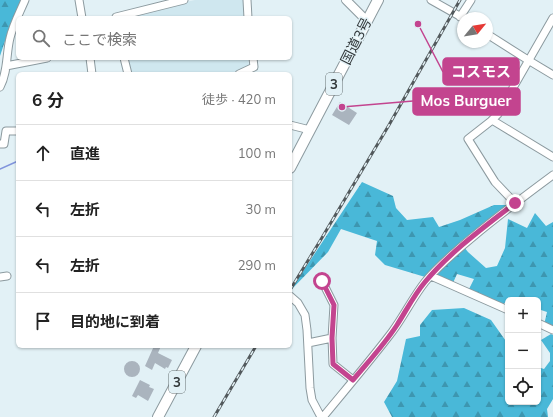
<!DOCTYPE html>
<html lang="ja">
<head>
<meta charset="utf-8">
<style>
	body { margin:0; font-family:Mulish,"Noto Sans JP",sans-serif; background:#f6f6f6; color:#222 }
	.controls { position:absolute; right:12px; bottom:12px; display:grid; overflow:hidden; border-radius:6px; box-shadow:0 1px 3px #0004 }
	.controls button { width:36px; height:36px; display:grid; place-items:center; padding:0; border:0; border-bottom:1px solid #e0e0e0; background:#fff; color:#222; font:20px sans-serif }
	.compass { position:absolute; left:457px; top:12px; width:36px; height:36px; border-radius:50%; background:#fff; box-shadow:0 1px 3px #0004; rotate:60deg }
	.stop { position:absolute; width:12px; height:12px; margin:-9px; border:3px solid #c3448f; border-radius:50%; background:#fff }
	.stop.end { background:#c3448f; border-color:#fff; box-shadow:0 1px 4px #0008 }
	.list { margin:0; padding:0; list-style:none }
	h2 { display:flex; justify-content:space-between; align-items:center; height:52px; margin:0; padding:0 16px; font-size:17px }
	h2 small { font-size:13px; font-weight:400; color:#767676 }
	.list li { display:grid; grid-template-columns:26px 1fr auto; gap:12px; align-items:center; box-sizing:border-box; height:56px; padding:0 16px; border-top:1px solid #e0e0e0 }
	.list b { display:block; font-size:15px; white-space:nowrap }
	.list em { font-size:13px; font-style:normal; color:#767676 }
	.icon { flex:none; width:22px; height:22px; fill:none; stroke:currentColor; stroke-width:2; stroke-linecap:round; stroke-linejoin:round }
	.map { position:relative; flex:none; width:553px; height:417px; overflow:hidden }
	.search { position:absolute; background:#fff; box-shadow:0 1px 3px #0004; left:16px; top:16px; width:276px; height:44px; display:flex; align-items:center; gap:10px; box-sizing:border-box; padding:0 14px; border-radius:6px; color:#767676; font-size:15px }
	.panel { position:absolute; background:#fff; box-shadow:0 1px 3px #0004; left:16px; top:72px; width:276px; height:276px; border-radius:6px }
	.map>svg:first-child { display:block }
	.built { fill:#cfe7ef }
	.forest { fill:url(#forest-firs) }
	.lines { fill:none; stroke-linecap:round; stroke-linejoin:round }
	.stream { stroke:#8094dc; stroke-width:1.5 }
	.building { fill:#aab4be }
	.minor-casing { stroke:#8c9a9f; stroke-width:9 }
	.major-casing { stroke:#8c9a9f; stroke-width:10 }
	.highway-casing { stroke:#8c9a9f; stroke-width:12 }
	.minor { stroke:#fff; stroke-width:7 }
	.major { stroke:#fff; stroke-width:8 }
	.highway { stroke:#fff; stroke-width:10 }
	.rail-casing { stroke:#52595c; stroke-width:3 }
	.rail { stroke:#e2f1f6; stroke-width:1.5; stroke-dasharray:4.5; stroke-linecap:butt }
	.route { stroke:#c3448f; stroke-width:5 }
	.labels { text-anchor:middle; stroke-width:3; stroke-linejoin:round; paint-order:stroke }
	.shield { fill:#e2f1f6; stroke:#656e71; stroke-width:1 }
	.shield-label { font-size:13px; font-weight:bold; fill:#303638 }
	.street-label { font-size:14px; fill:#303638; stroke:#e2f1f6 }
	.leader { fill:none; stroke:#c3448f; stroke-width:1.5 }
	.callout-dot { fill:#c3448f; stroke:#e2f1f6; stroke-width:1.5 }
	.callout { fill:#c3448f; stroke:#c3448f; stroke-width:1.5 }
	.callout-label { font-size:15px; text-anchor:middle; font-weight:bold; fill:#fff }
</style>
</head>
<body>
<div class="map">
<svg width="553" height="417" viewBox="0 0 553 417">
	<defs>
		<pattern id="forest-firs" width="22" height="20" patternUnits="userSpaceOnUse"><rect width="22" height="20" fill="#49b8d8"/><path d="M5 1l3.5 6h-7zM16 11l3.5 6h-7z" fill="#3d96b0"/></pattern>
	</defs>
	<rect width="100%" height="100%" fill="#e2f1f6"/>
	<path class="built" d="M195,0h49l1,18h-126v-1z
		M127,58h121l1,8 -20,8h-98z"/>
	<path class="forest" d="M0,0h24l-19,41 -5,15z
		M362,182l31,14 3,12 11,12 26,-3 6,10 21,-7 34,-15h13l-47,37 8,10 18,16 11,-2 8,-18 3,-29 19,9 8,-15 11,13 7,-4v107l-9,-4 3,-13 -9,-3v-9h-22l-5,-2 -9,7 -34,-14 6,-12 -17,-5 -5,11 -67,-20 -10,-10 2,-14 -36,-12 -13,23 -38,39z
		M464,308l27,12 17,24v58h30v-35l6,2 6,-8v-8l-9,-13 10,-6 2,1v64l-6,10 1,8h-156l-8,-15 13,-21 9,-42 14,-3v-11l12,-15z"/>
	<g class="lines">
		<path class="stream" d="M0,169l18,-8"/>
	</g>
	<path class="building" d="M340,102l17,11 -8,12 -17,-10z
		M154,346h7l-3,7 14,7 -4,8 -2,-1 -1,2 -10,-6 -3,7 -7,-4z
		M124 369a8 8 0 1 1 16 0a8 8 0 1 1-16 0Z
		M140,380l10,5 -1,2 5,2 -6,12 -10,-6 -2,3 -4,-2z"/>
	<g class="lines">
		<g class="minor-casing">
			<path id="minor" d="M79,0l3,18
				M247,0l1,18
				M431,0l32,18
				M460,17l11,-17
				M117,18l-1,-1 68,-17
				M487,34l41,26 25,15
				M90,58l2,16
				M124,58l4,16
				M6,66l41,-8
				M239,74l15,-7 -1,-9
				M0,87c8,-15 6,-33 10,-49 3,-13 10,-26 15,-38
				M492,120l61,37
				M290,125l20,5
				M0,144h4l2,-13h12
				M515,203l-20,-21 -27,-43 23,-18 7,-7 55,-96
				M431,276l77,34
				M0,277l7,-1
				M322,281l12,24 -2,33 1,26 20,16
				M290,296l8,7 7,12 2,15 3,58 2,12 9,17
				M538,323l15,7
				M308,343l24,-5
				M323,417c23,-28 47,-56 69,-85 12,-16 21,-35 33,-50 14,-17 32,-32 49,-46 25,-21 52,-41 79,-61"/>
		</g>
		<g class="major-casing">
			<path id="major" d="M346,0l21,21"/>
		</g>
		<g class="highway-casing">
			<path id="highway" d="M290,168l88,-168
				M158,417l38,-71"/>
		</g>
		<use href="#minor" class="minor"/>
		<use href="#major" class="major"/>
		<use href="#highway" class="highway"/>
		<g class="rail-casing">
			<path id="rail" d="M290,290l30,-49 69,-116 71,-125
				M214,417l42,-71"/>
		</g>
		<use href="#rail" class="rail"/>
	</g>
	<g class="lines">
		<path class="route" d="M322,281l12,24 -2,33 1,26 20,16c15,-18 31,-35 44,-55 9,-14 17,-30 28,-43 25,-30 59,-55 90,-79"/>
	</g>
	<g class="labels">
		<g class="shield">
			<rect x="326" y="73" width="16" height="22" rx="3"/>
			<rect x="169" y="371" width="16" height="22" rx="3"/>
		</g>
		<g class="shield-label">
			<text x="334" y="89">3</text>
			<text x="177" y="387">3</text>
		</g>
		<g class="street-label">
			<text transform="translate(356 41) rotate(-63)" y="5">国道3号</text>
		</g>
	</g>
	<path class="leader" d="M418 24L443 72M342 107L413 101"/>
	<g class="callout-dot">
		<circle cx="418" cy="24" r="4"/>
		<circle cx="342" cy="107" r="4"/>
	</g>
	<g class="callout">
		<rect x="443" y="58" width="76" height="27" rx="4"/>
		<rect x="413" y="88" width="107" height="27" rx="4"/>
	</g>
	<g class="callout-label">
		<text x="481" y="77">コスモス</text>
		<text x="466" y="106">Mos Burguer</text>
	</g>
</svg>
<div class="controls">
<button>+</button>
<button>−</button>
<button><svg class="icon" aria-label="locate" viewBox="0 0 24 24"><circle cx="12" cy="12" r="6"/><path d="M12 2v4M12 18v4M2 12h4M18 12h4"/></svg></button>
</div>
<svg class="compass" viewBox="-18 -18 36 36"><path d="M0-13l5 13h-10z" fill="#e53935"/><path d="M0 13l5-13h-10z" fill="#767676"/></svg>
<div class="stop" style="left:322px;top:281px"></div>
<div class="stop end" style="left:515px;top:203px"></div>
<div class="search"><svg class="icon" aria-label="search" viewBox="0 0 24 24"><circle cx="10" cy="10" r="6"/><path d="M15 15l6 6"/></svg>ここで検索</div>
<section class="panel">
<h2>6 分<small>徒歩 · 420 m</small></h2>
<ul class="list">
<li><svg class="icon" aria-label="ahead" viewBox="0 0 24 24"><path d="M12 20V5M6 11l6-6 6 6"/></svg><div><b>直進</b></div><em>100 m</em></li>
<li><svg class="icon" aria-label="left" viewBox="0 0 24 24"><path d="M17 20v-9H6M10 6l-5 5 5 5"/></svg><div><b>左折</b></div><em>30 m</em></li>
<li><svg class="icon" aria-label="left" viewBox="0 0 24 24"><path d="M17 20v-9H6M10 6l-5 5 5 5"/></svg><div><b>左折</b></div><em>290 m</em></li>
<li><svg class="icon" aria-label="arrive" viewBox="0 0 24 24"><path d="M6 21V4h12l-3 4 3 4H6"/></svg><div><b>目的地に到着</b></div></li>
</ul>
</section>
</div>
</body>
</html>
